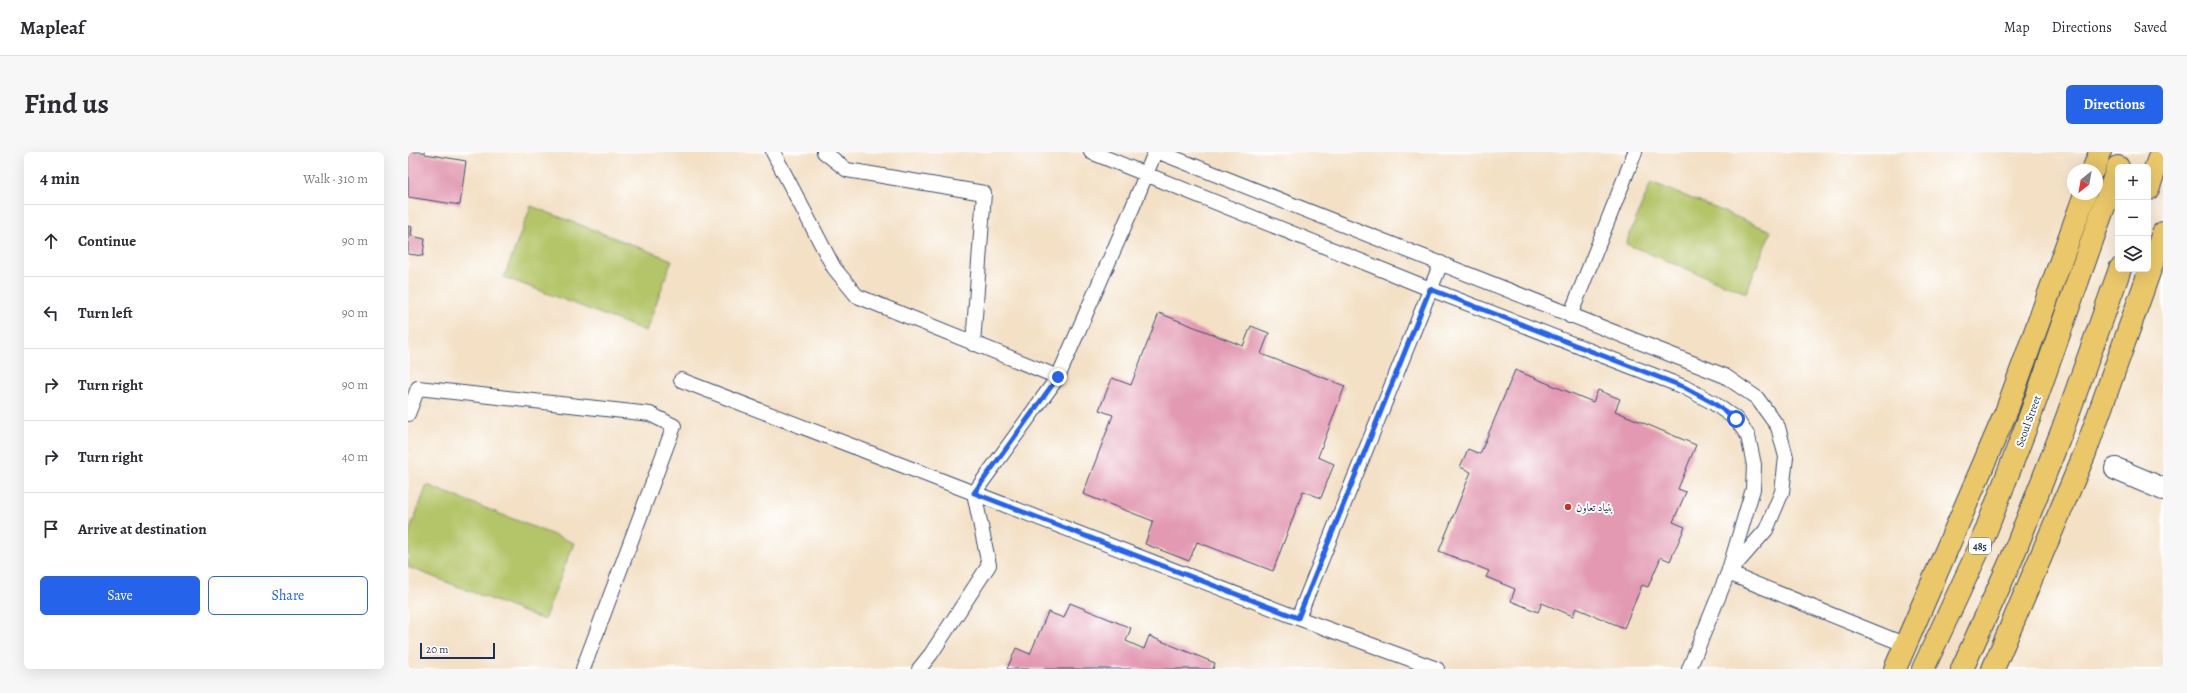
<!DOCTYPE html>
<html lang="en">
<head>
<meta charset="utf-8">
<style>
	body { margin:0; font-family:Alegreya,Amiri,serif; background:#f7f7f7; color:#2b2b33 }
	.controls { position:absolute; right:12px; top:12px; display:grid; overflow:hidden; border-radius:6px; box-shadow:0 4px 16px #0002 }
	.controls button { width:36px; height:36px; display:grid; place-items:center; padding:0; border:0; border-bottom:1px solid #e1e1e2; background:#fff; color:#2b2b33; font:20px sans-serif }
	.compass { position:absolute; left:1659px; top:12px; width:36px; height:36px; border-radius:50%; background:#fff; box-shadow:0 4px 16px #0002; rotate:211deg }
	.scale { position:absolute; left:12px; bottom:10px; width:75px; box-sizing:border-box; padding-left:4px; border:2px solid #1b2f5e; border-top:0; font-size:11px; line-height:14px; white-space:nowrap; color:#1b2f5e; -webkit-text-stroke:3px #fff; paint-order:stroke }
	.stop { position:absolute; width:12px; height:12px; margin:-9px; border:3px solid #2563eb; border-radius:50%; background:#fff }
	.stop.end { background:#2563eb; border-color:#fff; box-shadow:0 1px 4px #0008 }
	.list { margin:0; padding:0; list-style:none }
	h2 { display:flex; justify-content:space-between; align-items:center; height:52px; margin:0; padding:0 16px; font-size:17px }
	h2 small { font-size:13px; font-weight:400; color:#7c7c81 }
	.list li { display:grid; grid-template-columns:26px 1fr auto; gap:12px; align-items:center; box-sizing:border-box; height:72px; padding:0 16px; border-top:1px solid #e1e1e2 }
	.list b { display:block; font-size:15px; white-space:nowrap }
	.list em { font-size:13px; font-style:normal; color:#7c7c81 }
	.actions { display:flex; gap:8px; padding:12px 16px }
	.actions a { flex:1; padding:9px 0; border:1px solid #2563eb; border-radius:6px; text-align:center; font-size:14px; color:#2563eb }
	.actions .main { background:#2563eb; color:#fff }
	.icon { flex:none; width:22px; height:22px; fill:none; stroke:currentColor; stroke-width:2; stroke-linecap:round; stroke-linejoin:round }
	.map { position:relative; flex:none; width:1755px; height:517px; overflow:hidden; border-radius:6px }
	header { display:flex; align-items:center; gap:24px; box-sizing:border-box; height:56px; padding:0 20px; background:#fff; border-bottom:1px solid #e1e1e2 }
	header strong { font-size:19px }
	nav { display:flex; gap:22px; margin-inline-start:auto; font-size:14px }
	.intro { display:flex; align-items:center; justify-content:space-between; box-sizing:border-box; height:96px; padding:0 24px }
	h1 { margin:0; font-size:28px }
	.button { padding:10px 18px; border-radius:6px; background:#2563eb; color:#fff; font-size:14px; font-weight:700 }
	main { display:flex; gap:24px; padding:0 24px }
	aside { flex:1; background:#fff; border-radius:6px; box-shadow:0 4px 16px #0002 }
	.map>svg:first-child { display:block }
	.green { fill:#b4c467; stroke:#687a62 }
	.building { fill:#e299b1 }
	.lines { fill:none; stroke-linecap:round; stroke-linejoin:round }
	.lane-casing { stroke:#3b4a6d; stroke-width:16 }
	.street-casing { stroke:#3b4a6d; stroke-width:24 }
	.primary-casing { stroke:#3b4a6d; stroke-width:24 }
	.lane { stroke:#fff; stroke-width:14 }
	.street { stroke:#fff; stroke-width:22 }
	.primary { stroke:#eac769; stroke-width:22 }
	.route { stroke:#2563eb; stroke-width:5 }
	.poi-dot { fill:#c8321e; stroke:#fff; stroke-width:1.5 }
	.labels { text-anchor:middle; stroke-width:4; stroke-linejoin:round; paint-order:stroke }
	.shield { fill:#fff; stroke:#5f6d8e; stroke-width:1 }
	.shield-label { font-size:10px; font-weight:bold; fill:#1b2f5e }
	.street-label { font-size:11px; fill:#1b2f5e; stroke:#fff }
	.poi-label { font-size:11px; fill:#1b2f5e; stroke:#fff; text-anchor:start }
</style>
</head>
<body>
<header>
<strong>Mapleaf</strong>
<nav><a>Map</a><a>Directions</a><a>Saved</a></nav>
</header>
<div class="intro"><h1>Find us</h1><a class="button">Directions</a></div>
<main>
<aside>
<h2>4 min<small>Walk · 310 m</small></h2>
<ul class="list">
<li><svg class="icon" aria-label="ahead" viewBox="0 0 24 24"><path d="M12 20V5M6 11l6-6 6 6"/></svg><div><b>Continue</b></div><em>90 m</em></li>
<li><svg class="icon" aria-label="left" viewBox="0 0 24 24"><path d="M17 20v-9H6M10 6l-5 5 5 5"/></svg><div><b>Turn left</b></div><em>90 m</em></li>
<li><svg class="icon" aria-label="right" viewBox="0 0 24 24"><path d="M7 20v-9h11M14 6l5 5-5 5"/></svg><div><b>Turn right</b></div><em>90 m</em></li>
<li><svg class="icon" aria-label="right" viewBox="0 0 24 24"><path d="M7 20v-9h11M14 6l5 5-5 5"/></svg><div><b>Turn right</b></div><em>40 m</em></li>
<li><svg class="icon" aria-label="arrive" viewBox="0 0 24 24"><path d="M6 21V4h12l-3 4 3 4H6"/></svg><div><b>Arrive at destination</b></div></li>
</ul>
<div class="actions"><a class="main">Save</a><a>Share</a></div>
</aside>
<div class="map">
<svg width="1755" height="517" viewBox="0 0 1755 517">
	<rect width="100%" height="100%" fill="#fff"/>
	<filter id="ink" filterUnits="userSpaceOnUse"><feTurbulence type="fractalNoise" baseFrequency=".025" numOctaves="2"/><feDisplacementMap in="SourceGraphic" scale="8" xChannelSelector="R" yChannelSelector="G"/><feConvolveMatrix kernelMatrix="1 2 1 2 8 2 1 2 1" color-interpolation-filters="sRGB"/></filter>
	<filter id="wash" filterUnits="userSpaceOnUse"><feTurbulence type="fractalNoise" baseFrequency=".012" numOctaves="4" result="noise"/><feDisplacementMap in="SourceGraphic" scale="16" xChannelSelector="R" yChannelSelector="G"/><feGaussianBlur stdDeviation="0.9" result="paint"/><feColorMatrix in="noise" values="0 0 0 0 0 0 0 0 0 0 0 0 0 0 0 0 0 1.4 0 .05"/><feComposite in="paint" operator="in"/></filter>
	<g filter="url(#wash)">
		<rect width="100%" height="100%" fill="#f3e0c5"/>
		<path class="green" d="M1243,30l120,49 -25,62 -120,-49z
			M123,54l141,54 -26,71 -142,-54z
			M19,333l147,58 -30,77 -136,-53v-32z"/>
		<g id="blocks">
			<path class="building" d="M0,0h17v2l41,7 -6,44 -52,-8z
				M0,74l4,1 -1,9 14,3 -2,17 -15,-2z
				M751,161l84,33 8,-20 18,7 -8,21 84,32 -27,71 16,7 -13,34 -18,-7 -30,80 -76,-29 -8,19 -44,-17 8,-23 -70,-27 30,-79 -14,-5 13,-32 19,7z
				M1107,218l78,32 5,-12 22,9 -5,12 81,34 -18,44 8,3 -13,30 12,5 -15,34 -9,-4 -13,30 -6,-2 -18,43 -48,-20 -3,8 -31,-13 -4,9 -27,-11 4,-12 -29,-12 3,-6 -50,-20 32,-79 -11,-5 8,-18 12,5z
				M662,451l61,25 -5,13 18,8 5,-13 66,27 -2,6h-206l9,-21 14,6 18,-42 16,6z"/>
		</g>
	</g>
	<g filter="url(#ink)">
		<use href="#blocks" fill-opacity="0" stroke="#3b4a6d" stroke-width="1"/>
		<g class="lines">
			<g class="lane-casing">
				<path id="lane" d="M365,0l61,116 23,28 201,81
					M416,0l23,18 137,23 -11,151
					M683,0l339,137 254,98 28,15 24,17 12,17 6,29 -1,24 -25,84 -39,96
					M751,0l566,224 32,22 21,29 8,30 -4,35 -16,38 -35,40
					M1162,164l65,-164
					M273,228l617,238 143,-355
					M0,262l10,-26 232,26 24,12 -91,243
					M1320,421l178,72
					M890,466l139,51
					M511,517l12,-15 58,-89 -15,-72 84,-116 76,-173 21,-52"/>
			</g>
			<g class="street-casing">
				<path id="street" d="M1708,317l47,20"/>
			</g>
			<g class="primary-casing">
				<path id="primary" d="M1685,18l7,-18
					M1740,37l13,-37
					M1487,517l111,-257 79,-218
					M1515,517l56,-120 50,-130 89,-252
					M1554,517l50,-111 50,-127 58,-162
					M1585,517l92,-216 78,-220"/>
			</g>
			<use href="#lane" class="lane"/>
			<use href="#street" class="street"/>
			<use href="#primary" class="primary"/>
		</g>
	</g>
	<g class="lines" filter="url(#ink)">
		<path class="route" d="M650,225l-84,116 324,125 132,-329 254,98 28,15 24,17"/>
	</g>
	<circle class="poi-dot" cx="1160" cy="355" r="4"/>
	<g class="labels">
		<rect class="shield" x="1561" y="386" width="22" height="16" rx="3"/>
		<g class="shield-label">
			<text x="1572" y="398">485</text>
		</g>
		<g class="street-label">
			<text transform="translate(1620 269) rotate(-70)" y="4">Seoul Street</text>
		</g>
		<g class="poi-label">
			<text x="1168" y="359">بنیاد تعاون</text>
		</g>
	</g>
</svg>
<div class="controls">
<button>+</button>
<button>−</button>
<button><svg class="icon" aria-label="layers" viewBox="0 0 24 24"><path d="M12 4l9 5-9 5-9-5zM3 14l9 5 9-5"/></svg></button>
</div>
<svg class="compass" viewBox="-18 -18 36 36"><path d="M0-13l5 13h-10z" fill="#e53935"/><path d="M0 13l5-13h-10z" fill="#7c7c81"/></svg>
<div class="scale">20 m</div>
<div class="stop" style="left:1328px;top:267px"></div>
<div class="stop end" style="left:650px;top:225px"></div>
</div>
</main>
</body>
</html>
